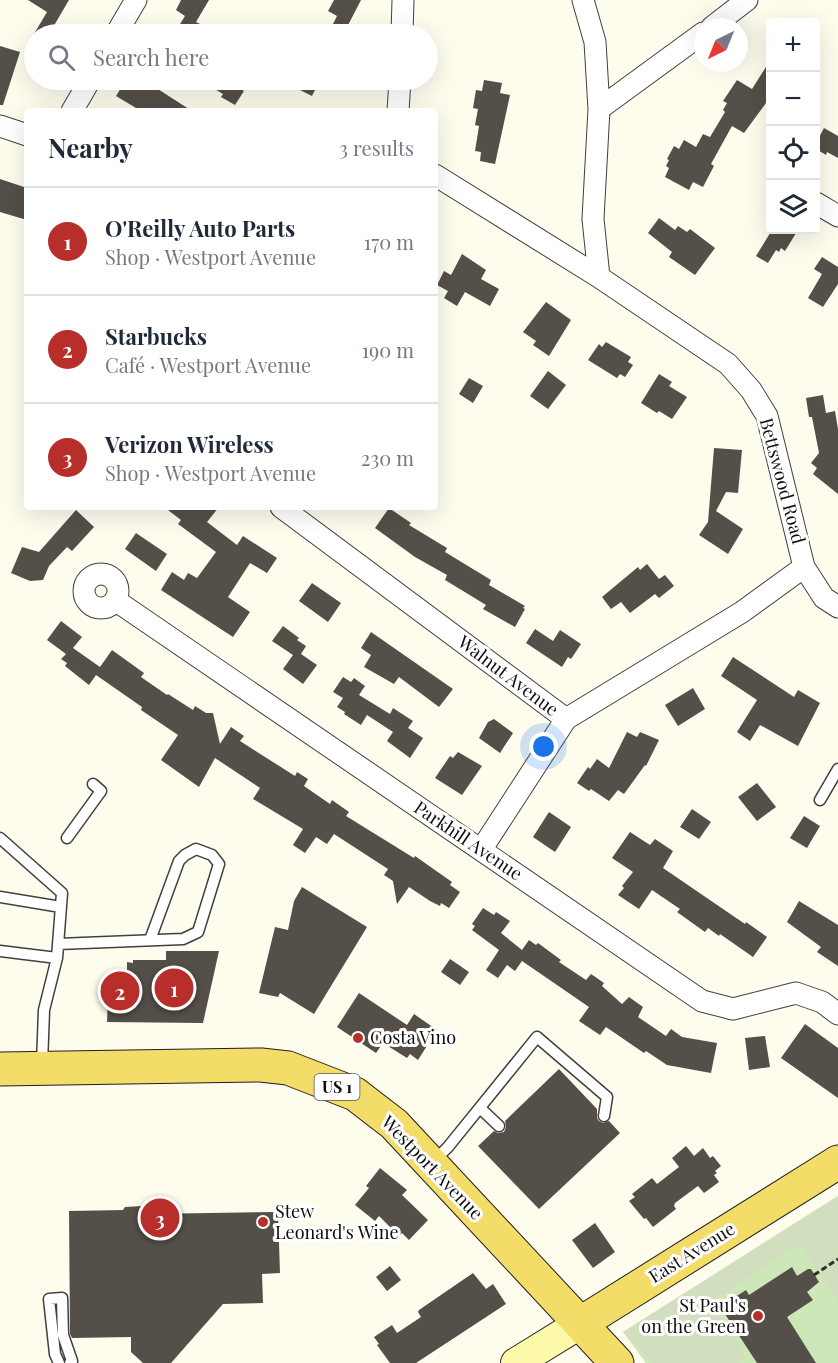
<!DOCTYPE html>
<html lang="en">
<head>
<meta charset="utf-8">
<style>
	body { margin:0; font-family:"Playfair Display",serif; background:#f6f6f7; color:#1f2937 }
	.controls { position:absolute; right:18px; top:18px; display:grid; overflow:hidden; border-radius:6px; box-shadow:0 6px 24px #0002 }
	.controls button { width:54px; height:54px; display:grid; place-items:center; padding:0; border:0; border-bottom:2px solid #e0e1e3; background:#fff; color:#1f2937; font:30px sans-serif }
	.compass { position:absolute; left:694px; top:18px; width:54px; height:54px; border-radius:50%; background:#fff; box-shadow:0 6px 24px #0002; rotate:223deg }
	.you { position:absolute; left:544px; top:747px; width:21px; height:21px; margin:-15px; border:4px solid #fff; border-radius:50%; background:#1a73e8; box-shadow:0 0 0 9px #1a73e833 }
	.badge { display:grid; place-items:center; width:39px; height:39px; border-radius:50%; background:#b82e2a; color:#fff; font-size:20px; font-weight:700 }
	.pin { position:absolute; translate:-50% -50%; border:3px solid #fff; box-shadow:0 2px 6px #0006 }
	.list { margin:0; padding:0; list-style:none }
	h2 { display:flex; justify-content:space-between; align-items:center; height:78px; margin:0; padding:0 24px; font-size:26px }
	h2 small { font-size:20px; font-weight:400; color:#747a83 }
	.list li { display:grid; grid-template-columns:39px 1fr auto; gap:18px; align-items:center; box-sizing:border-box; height:108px; padding:0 24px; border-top:2px solid #e0e1e3 }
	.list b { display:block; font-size:22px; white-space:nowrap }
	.list p { margin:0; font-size:20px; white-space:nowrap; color:#747a83 }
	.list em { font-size:20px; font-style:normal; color:#747a83 }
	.icon { flex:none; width:33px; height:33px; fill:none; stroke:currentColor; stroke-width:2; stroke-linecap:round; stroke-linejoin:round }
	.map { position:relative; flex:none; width:838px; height:1363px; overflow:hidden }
	.search { position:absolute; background:#fff; box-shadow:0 6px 24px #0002; left:24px; top:24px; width:414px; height:66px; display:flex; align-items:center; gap:15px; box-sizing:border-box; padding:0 21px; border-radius:33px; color:#747a83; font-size:22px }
	.panel { position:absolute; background:#fff; box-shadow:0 6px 24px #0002; left:24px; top:108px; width:414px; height:402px; border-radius:6px }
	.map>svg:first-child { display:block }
	.green { fill:#cde7b8 }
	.cemetery { fill:#d2dfbf }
	.building { fill:#554f49 }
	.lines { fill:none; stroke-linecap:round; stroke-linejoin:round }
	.lane-casing { stroke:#404040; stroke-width:13 }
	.street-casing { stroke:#404040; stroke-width:23 }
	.secondary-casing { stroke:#2f2f2f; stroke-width:32 }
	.primary-casing { stroke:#1e1e1e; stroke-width:35 }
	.path { stroke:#2f2f2f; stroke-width:3; stroke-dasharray:6 3; stroke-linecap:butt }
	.lane { stroke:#fff; stroke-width:10 }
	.street { stroke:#fff; stroke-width:21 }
	.secondary { stroke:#fcf9ab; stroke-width:30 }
	.primary { stroke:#f3dc68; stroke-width:33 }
	.poi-dot { fill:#b82e2a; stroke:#fff; stroke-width:2 }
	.labels { text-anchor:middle; stroke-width:6; stroke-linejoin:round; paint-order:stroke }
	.shield { fill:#fff; stroke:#565656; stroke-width:1.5 }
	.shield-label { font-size:16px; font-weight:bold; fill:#0d0d0d }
	.street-label { font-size:18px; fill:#0d0d0d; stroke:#fff }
	.poi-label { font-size:18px; fill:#0d0d0d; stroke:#fff; text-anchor:start }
</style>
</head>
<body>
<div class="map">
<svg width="838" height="1363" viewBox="0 0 838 1363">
	<rect width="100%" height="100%" fill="#fefced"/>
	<path class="green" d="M838,1196v167h-192l-23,-31z"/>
	<path class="cemetery" d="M838,1196v106l-38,-58 -88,57 34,56 -8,6h-86l-29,-31z"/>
	<path class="building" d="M28,0h41l-20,34h-15l13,-22z
		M181,0h28l-13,22 6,3 -6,9h-22l11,-18 -9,-6z
		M334,0h27l-16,31 -12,-7 4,-8 -9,-5z
		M0,46l20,6 -17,53h-3z
		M771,59v47l-5,-3 -22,30 -12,-7 -21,38 3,2 -11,21 -10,-5 -4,8 -24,-13 4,-9 -3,-2 3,-6 -2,-1 7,-13 5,3 5,-9 12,7 7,-13 7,3 15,-25 -2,-2 4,-7 -4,-2 14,-21 15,9z
		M126,80h26l-2,4 42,27h-51l-25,-15z
		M200,80h25l19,11 -9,14 -14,-8 2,-3z
		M280,80h40l-8,16z
		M484,80l18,3 -2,10 10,2 -15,69 -15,-3 1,-9 -6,-1 4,-25 -4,-1 3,-16 -5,-1 3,-18 6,1z
		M824,128l14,8v22l-11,-6 -1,3 -10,-6v-6z
		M0,179l27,9v32l-27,-8z
		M659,218l16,12 3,-4 9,6 3,-3 25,19 -20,27 -26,-18 3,-5 -24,-19z
		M772,230h26l-13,21 -4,-3 -2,4 -3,-2 -8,13 -12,-7z
		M462,254l24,16 -5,9 18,10 -9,17 -25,-14 -8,14 -13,-8 4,-7 -11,-6 7,-14 7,4z
		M822,257l16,10v17l-15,23 -15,-9 14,-24 -8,-5z
		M546,302l25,18 -22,36 -16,-11 3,-4 -13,-9z
		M606,342l25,15 -3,5 5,3 -8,12 -5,-3 -3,4 -29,-18 11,-16 3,3z
		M548,371l18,14 -18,24 -18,-13z
		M659,374l13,8 -3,4 18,11 -15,22 -13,-8 -2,2 -16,-10z
		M469,378l14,8 -10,17 -14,-9z
		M823,395l3,18 9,-2 3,18v65l-25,-20 4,-6 -6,-5 8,-10 -7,-36h-3l-3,-19z
		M714,448l28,2 -4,43 -12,-1 -10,19 27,18 -15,25 -29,-19 9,-13z
		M164,507h55l-12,15 30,23 6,-9 34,22 -10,15 -17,-10 -22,34 22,15 -17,25 -72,-47 11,-18 12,8 4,-7 9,5 19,-26 -38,-28 3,-4z
		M389,508l22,15 -2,2 38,23 -2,4 46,28 -2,5 36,21 -2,2 2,1 -10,18 -32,-18 3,-4 -41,-25 2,-5 -32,-18 -40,-29z
		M76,510l18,17 -22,24 -5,-4 -18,19 -6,14 -13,1 -19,-8 11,-26 17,5z
		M136,533l31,21 -11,17 -31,-22z
		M647,564l12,15 6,-4 9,11 -15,12 -4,-4 -25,19 -9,-11 -10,7 -9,-12 36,-30 2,3z
		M312,583l29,20 -13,19 -29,-21z
		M61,621l21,16 -9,11 27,19 12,-17 32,23 -3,4 26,18 1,-1 25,16 2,-4 11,7h7l7,31 11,-17 13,9 -4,5 55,35 2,-4 11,7 -4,7 26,18 2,-4 17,12 -3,4 68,42 1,-2 37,26 -2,3 10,7 -11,16 -8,-5 -1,3 -10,-5 -21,-14 -12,17 -4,-23 -9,-6 4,-6 -54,-35 -7,10 -11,-7 -11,16 -12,-8 10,-16 -50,-30 7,-11 -45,-30 -16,29 -38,-27 17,-25 -37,-25 1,-3 -46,-32 -7,10 -24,-19 2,-3 -6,-4 5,-5 -19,-14z
		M283,626l16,12 -2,2 9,6 -5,8 16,11 -14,19 -20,-15 10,-14 -21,-14z
		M535,629l18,12 7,-11 21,14 -10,15 -3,-2 -6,10 -36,-24z
		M371,632l82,57 -14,18 -40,-30 -5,7 -30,-17 7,-12 -10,-7z
		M733,657l61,40 4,-7 22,13 -22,43 -38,-21 -10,16 -13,-9 20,-32 -36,-24z
		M343,677l8,5 3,-4 11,8 -6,9 31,19 3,-6 20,13 -5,7 15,10 -13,20 -23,-17 6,-9 -26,-17 -6,10 -17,-11 1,-2 -8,-5 6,-9 -10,-6z
		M693,688l12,21 -27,17 -13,-21z
		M494,719l19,14 -13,20 -21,-15 9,-16z
		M627,732l10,5 3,-5 19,8 -13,26 -1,-1 -21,29 -6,-4 -9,11 -18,-12 -2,2 -12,-8 11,-16 2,2 7,-10 12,9z
		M458,752l24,14 -20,29 -27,-17 15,-22 3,2z
		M757,783l19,24 -19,14 -19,-24z
		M692,809l19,13 -12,17 -19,-12z
		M549,812l22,15 -16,25 -22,-15z
		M804,816l16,10 -13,22 -17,-10z
		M630,832l20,13 5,-6 18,12 -10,17 82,56 1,-2 21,15 -14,20 -33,-23 -1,2 -11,-8 -3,4 -28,-20 3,-3 -28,-19 -13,19 -21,-14 6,-7 -2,-2 11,-14 -21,-14z
		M302,887l65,40 -53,87 -34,-21 -2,4 -19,-4 16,-66 13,3 6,-29z
		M799,901l39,24v41l-21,-14 4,-5 -34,-25z
		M483,908l11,7 2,-3 14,9 -9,12 21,17 7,-10 7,5 2,-2 23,17 -2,2 27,18 5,-6 13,9 -2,3 20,18 7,-7 14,10 -5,10 28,19 5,-7 11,8 35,6 -6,30 -44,-8 -21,-14 -2,2 -38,-26 -6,8 -21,-14 10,-14 -67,-46 -7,10 -8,-6 -9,13 -12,-8 13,-20 -27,-20 3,-4 -3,-2z
		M166,951h53l-16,72 -96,-1 1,-24 7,-1v-11h6v-12h6v-12l6,1v-3h33z
		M450,959l19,13 -9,13 -19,-13z
		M359,993l48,32 7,-11 23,16 -19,30 -8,-6 -3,4 -24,-15 -7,10 -39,-26z
		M805,1024l33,24v50l-57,-40z
		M765,1036l5,31 -21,3 -4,-32z
		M559,1069l38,40v9l2,3 4,2 6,-2 11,12 -81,76 -61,-63 16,-15 4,2 6,-1 2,-5 -1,-6z
		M686,1146l8,10 9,-8 7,10 3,-2 8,10 -6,5 2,2 -3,2 5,7 -15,11 -6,-7 -23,17 -1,3 2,3 -23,18 -7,-9 -2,1 -15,-18 6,-4 -3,-3 20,-16 5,6 22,-17 -7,-9z
		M380,1168l27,22 -5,5 26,25 -19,20 -7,-7 -3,3 -20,-20 -4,5 -20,-16 14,-17 -3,-2z
		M142,1206l5,8 131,-2 2,61 -18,1 1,29 -40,1 -52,59h-28l-12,-11v-15l-59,1 -2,-4 -1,-123 54,-1 2,-3z
		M595,1223l20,29 -22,16 -21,-28z
		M390,1266l11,14 -14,11 -11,-14z
		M792,1267l5,9 11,-7h3l8,13 -12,10 6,8 -26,17 29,46h-59l-34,-52 6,-4 -3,-4 20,-13 3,5z
		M473,1273l13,16 7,-5 13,20 -90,59h-26l-13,-18 2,-1 -5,-7 18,-12 5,8 24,-16 -3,-5 1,-2z"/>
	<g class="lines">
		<g class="lane-casing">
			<path id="lane" d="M820,800l18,-31
				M0,838l62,55 -5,65 -13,52 -2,54
				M67,838l34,-47 -8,-7
				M0,897l61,10
				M58,944l125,-5 15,-7 21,-68 -7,-9 -16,-6 -11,6 -6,6 -29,79
				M0,951l57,7
				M480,1108l19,18
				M433,1162l15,-15 89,-110 70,60 -3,19
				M59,1363l-4,-9 -6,-55 13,-1 1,37 9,26 -2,2"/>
		</g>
		<g class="street-casing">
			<path id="street" d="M583,0l12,42 4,67 -6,110 6,58 129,87 23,26 16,26 37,151 20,31 14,9
				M712,27l35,-27
				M116,34l20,-34
				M402,34l1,-34
				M599,109l104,-76
				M72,111l18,-31
				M398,111l2,-31
				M0,126l27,9
				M435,175l164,102
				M816,203l22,13
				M281,507l285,212
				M84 591a17 17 0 1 1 34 0a17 17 0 1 1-34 0Z
				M115,600l587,401 31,8 63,-16 26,9 16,12
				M481,850l85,-131 176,-107 62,-45"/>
		</g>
		<g class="secondary-casing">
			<path id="secondary" d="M516,1363l65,-40"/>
		</g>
		<g class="primary-casing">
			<path id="primary" d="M0,1069l261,-4 27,3 67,26 39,30 223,239
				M581,1323l257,-161"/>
		</g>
		<path class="path" d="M814,1275l24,-16"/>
		<use href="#lane" class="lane"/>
		<use href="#street" class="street"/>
		<use href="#secondary" class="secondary"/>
		<use href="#primary" class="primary"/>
	</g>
	<g class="poi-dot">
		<circle cx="358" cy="1038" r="6"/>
		<circle cx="263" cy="1222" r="6"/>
		<circle cx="758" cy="1316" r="6"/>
	</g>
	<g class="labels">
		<rect class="shield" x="314.5" y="1074" width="45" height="26" rx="4.5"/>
		<g class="shield-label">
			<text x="337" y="1093">US 1</text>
		</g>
		<g class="street-label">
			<text transform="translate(782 481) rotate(75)" y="6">Bettswood Road</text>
			<text transform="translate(508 676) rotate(37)" y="6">Walnut Avenue</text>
			<text transform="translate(468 841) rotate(34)" y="6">Parkhill Avenue</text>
			<text transform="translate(432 1168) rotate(46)" y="6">Westport Avenue</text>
			<text transform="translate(692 1253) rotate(-32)" y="6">East Avenue</text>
		</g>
		<g class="poi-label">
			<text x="370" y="1044">Costa Vino</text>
			<text x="275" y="1218">Stew<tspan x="275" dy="21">Leonard's Wine</tspan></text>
			<text x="746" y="1312" text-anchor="end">St Paul's<tspan x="746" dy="21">on the Green</tspan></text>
		</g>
	</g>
</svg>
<div class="controls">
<button>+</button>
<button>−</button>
<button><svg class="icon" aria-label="locate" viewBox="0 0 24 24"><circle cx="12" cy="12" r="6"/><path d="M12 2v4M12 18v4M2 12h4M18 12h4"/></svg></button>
<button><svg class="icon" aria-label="layers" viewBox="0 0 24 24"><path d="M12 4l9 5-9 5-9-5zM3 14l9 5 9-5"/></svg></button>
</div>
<svg class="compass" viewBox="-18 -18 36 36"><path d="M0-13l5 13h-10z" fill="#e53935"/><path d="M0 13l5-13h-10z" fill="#747a83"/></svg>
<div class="you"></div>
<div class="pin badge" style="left:174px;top:988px">1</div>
<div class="pin badge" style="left:120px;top:991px">2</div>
<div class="pin badge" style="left:160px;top:1218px">3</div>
<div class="search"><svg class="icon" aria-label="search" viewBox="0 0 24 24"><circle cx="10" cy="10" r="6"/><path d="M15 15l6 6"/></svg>Search here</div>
<section class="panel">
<h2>Nearby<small>3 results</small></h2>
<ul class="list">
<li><span class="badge">1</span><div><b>O'Reilly Auto Parts</b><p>Shop · Westport Avenue</p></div><em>170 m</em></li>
<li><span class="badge">2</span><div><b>Starbucks</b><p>Café · Westport Avenue</p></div><em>190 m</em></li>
<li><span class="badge">3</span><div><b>Verizon Wireless</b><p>Shop · Westport Avenue</p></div><em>230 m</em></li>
</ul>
</section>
</div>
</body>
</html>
